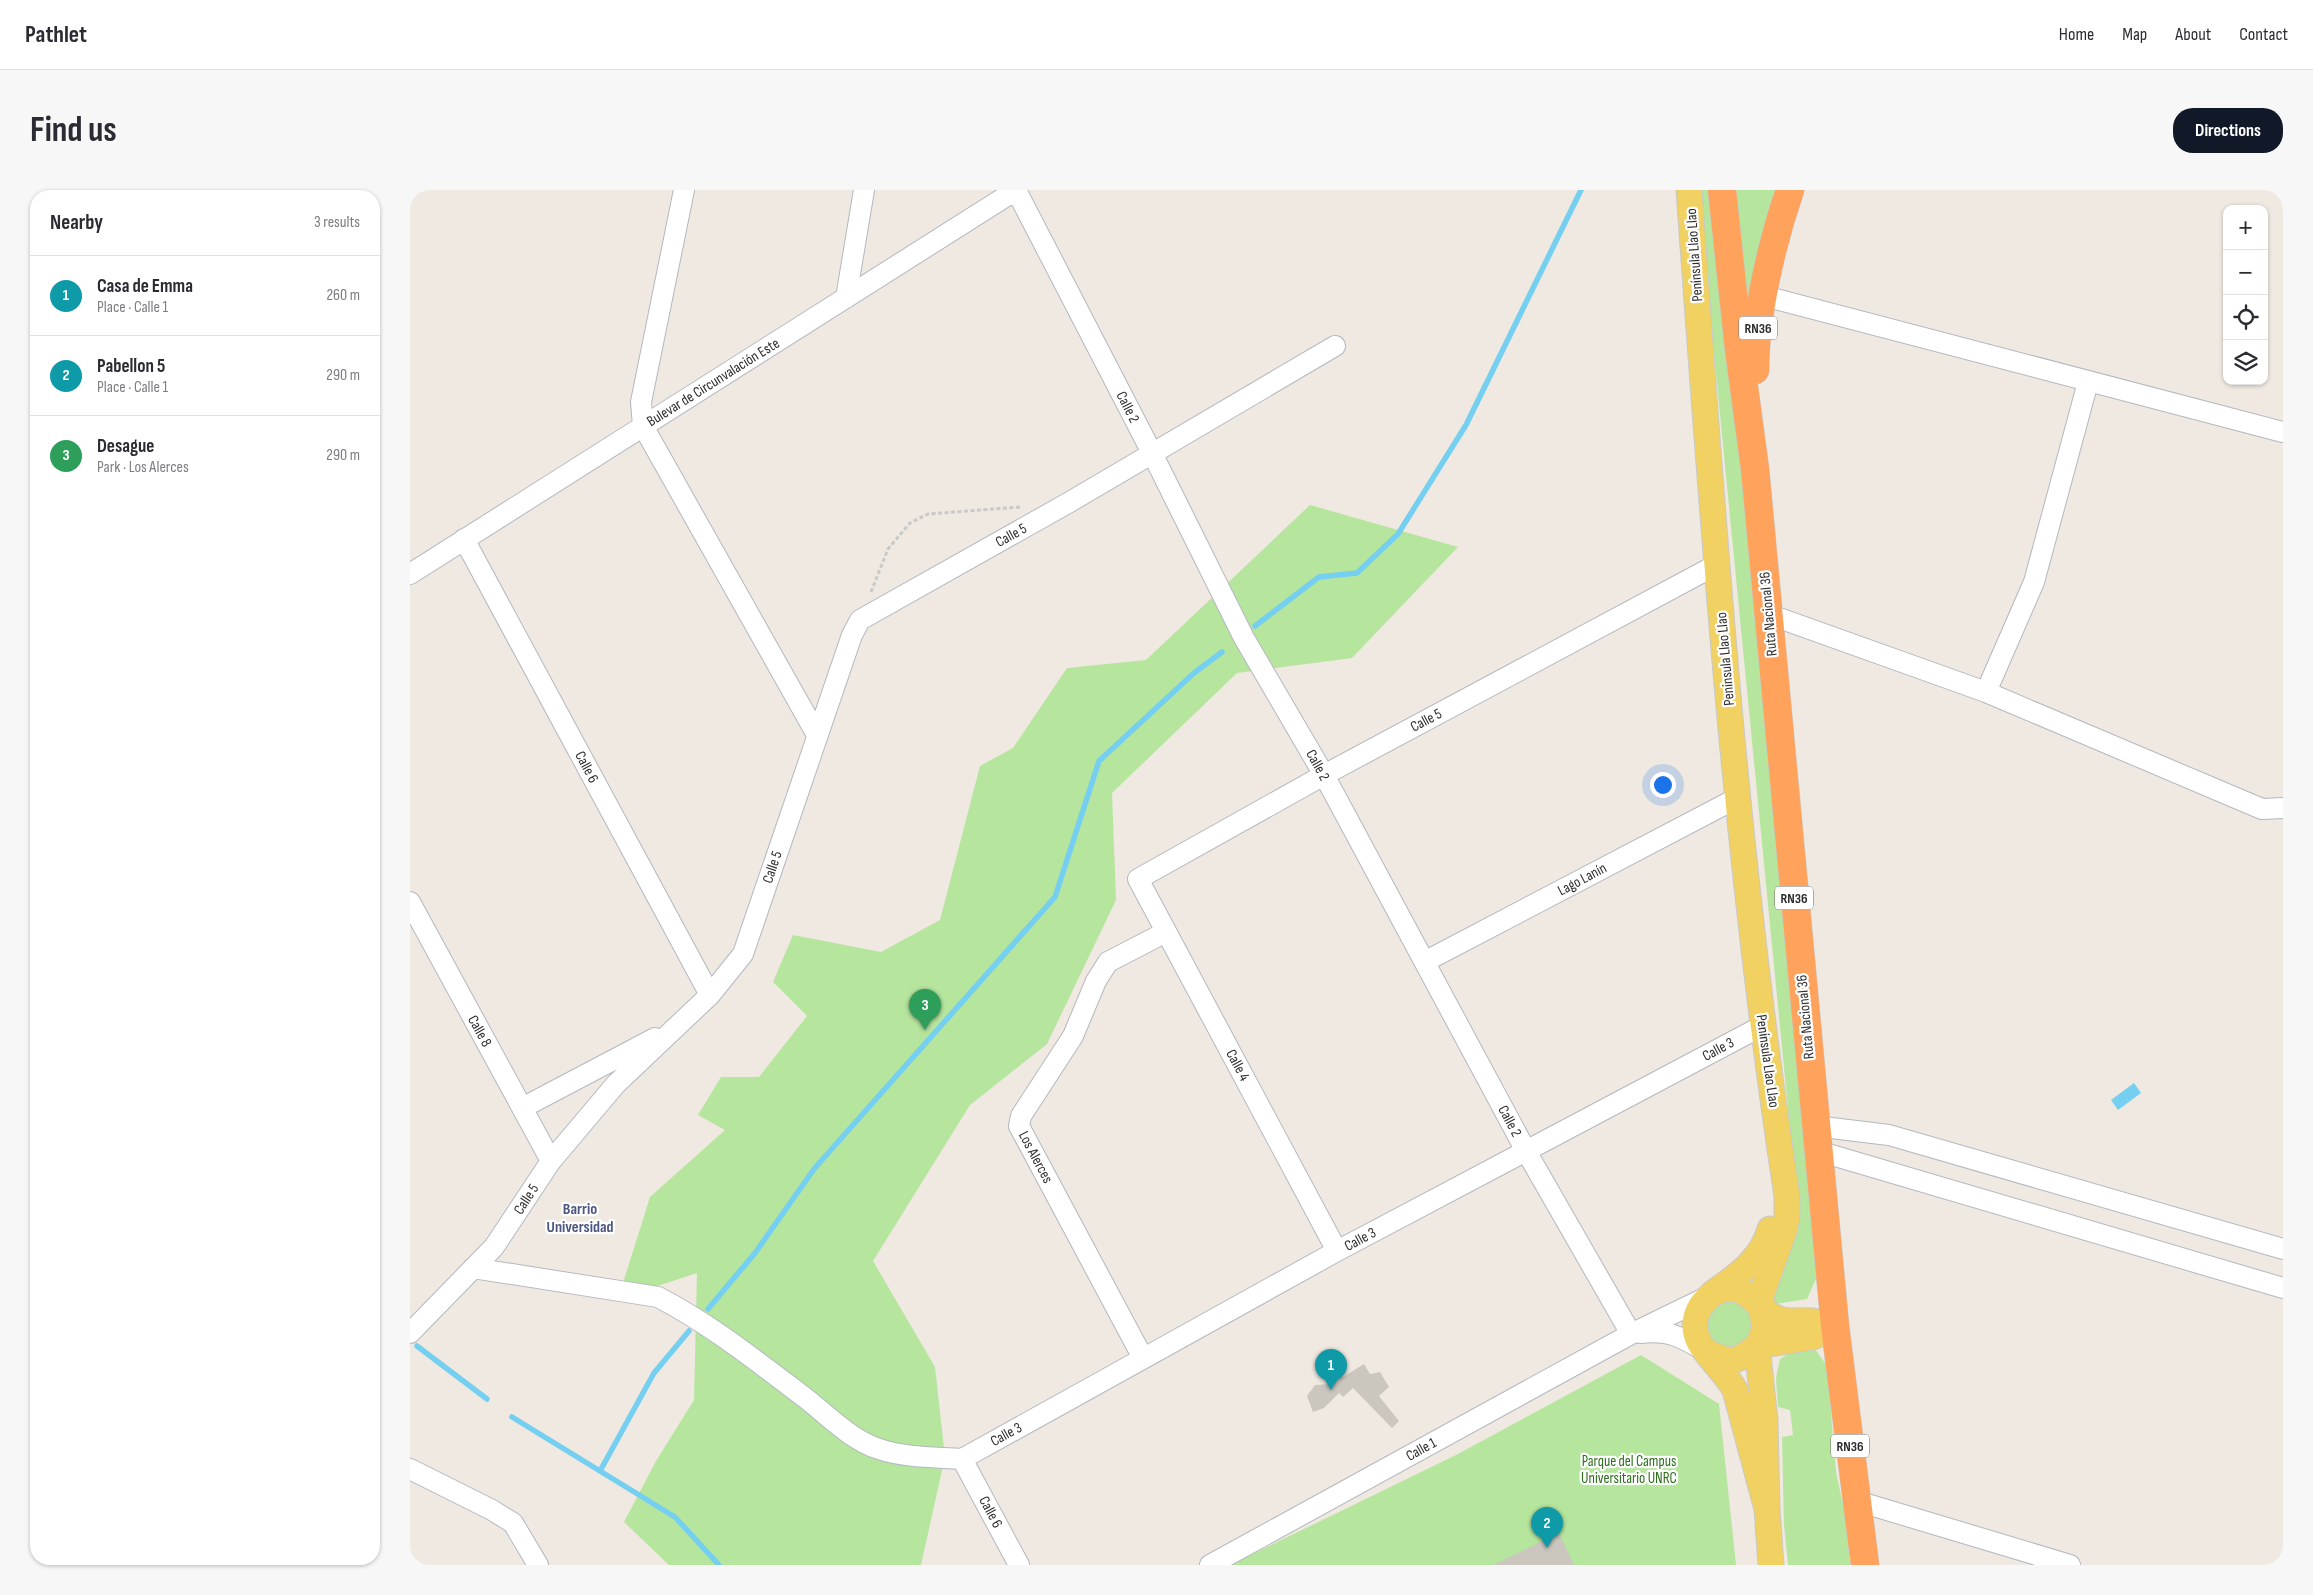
<!DOCTYPE html>
<html lang="en">
<head>
<meta charset="utf-8">
<style>
	body { margin:0; font-family:"Sofia Sans Condensed",sans-serif; background:#f7f7f7; color:#2b2b33 }
	.controls { position:absolute; right:15px; top:15px; display:grid; overflow:hidden; border-radius:10px; box-shadow:0 1px 4px #0004 }
	.controls button { width:45px; height:45px; display:grid; place-items:center; padding:0; border:0; border-bottom:1px solid #e1e1e2; background:#fff; color:#2b2b33; font:25px sans-serif }
	.you { position:absolute; left:1252px; top:594px; width:18px; height:18px; margin:-12px; border:4px solid #fff; border-radius:50%; background:#1a73e8; box-shadow:0 0 0 8px #1a73e833 }
	.badge { display:grid; place-items:center; width:32px; height:32px; border-radius:50%; background:#111827; color:#fff; font-size:16px; font-weight:700 }
	.pin { position:absolute; translate:-50% -41px; filter:drop-shadow(0 1px 2px #0008) }
	.pin::after { content:''; position:absolute; top:26px; width:18px; height:15px; background:inherit; clip-path:polygon(0 0,100% 0,50% 100%) }
	.list { margin:0; padding:0; list-style:none }
	h2 { display:flex; justify-content:space-between; align-items:center; height:65px; margin:0; padding:0 20px; font-size:21px }
	h2 small { font-size:16px; font-weight:400; color:#7c7c81 }
	.list li { display:grid; grid-template-columns:32px 1fr auto; gap:15px; align-items:center; box-sizing:border-box; height:80px; padding:0 20px; border-top:1px solid #e1e1e2 }
	.list b { display:block; font-size:19px; white-space:nowrap }
	.list p { margin:0; font-size:16px; white-space:nowrap; color:#7c7c81 }
	.list em { font-size:16px; font-style:normal; color:#7c7c81 }
	.icon { flex:none; width:28px; height:28px; fill:none; stroke:currentColor; stroke-width:2; stroke-linecap:round; stroke-linejoin:round }
	.map { position:relative; flex:none; width:1873px; height:1375px; overflow:hidden; border-radius:20px }
	header { display:flex; align-items:center; gap:30px; box-sizing:border-box; height:70px; padding:0 25px; background:#fff; border-bottom:1px solid #e1e1e2 }
	header strong { font-size:24px }
	nav { display:flex; gap:28px; margin-inline-start:auto; font-size:18px }
	.intro { display:flex; align-items:center; justify-content:space-between; box-sizing:border-box; height:120px; padding:0 30px }
	h1 { margin:0; font-size:35px }
	.button { padding:12px 22px; border-radius:20px; background:#111827; color:#fff; font-size:18px; font-weight:700 }
	main { display:flex; gap:30px; padding:0 30px }
	aside { flex:1; background:#fff; border-radius:20px; box-shadow:0 1px 4px #0004 }
	.map>svg:first-child { display:block }
	.green { fill:#b6e59e }
	.water { fill:#75cff0 }
	.lines { fill:none; stroke-linecap:round; stroke-linejoin:round }
	.stream { stroke:#75cff0; stroke-width:5.5 }
	.building { fill:#cbc7bf }
	.minor-casing { stroke:#b4b7c1; stroke-width:22 }
	.major-casing { stroke:#c9c9c9; stroke-width:27 }
	.highway-casing { stroke:#c9c9c9; stroke-width:29 }
	.path { stroke:#c9c9c9; stroke-width:3; stroke-dasharray:4 2.5; stroke-linecap:butt }
	.minor { stroke:#fff; stroke-width:20 }
	.major { stroke:#f2d163; stroke-width:25 }
	.highway { stroke:#ffa35c; stroke-width:28 }
	.labels { text-anchor:middle; stroke-width:4.5; stroke-linejoin:round; paint-order:stroke }
	.shield { fill:#fff; stroke:#6d6d6d; stroke-width:1 }
	.shield-label { font-size:14px; font-weight:bold; fill:#2e2e2e }
	.street-label { font-size:15px; fill:#2e2e2e; stroke:#fff }
	.park-label { font-size:15px; fill:#2c6e1b; stroke:#fff }
	.neighbourhood-label { font-size:16px; font-weight:bold; fill:#4d5680; stroke:#fff }
</style>
</head>
<body>
<header>
<strong>Pathlet</strong>
<nav><a>Home</a><a>Map</a><a>About</a><a>Contact</a></nav>
</header>
<div class="intro"><h1>Find us</h1><a class="button">Directions</a></div>
<main>
<aside>
<h2>Nearby<small>3 results</small></h2>
<ul class="list">
<li><span class="badge" style="background:#0f9aa8">1</span><div><b>Casa de Emma</b><p>Place · Calle 1</p></div><em>260 m</em></li>
<li><span class="badge" style="background:#0f9aa8">2</span><div><b>Pabellon 5</b><p>Place · Calle 1</p></div><em>290 m</em></li>
<li><span class="badge" style="background:#2e9e5b">3</span><div><b>Desague</b><p>Park · Los Alerces</p></div><em>290 m</em></li>
</ul>
</aside>
<div class="map">
<svg width="1873" height="1375" viewBox="0 0 1873 1375">
	<rect width="100%" height="100%" fill="#efe9e1"/>
	<path class="green" d="M1288,0h17l105,1080 -13,29 -32,5 -4,-18 24,-106z
		M1323,0h50l-37,146z
		M900,315l148,42 -106,111 -115,15 -125,120 4,107 -69,144 -77,61 -97,156 62,106 10,90 -24,108h-252l-45,-43 32,-61 38,-61 3,-127 -79,26 32,-102 75,-67 -27,-15 23,-38h38l48,-61 -34,-34 20,-47 88,17 59,-32 40,-154 33,-18 54,-80 79,-8z
		M1295 1135a25 25 0 1 1 50 0a25 25 0 1 1-50 0Z
		M1387,1158l18,1 12,17 9,106 9,42 5,51h-62l-4,-40 -2,-88 11,-2 -3,-25 -12,-3 -2,-29 4,-19z
		M1231,1165l78,49 17,161h-506l226,-110z"/>
	<path class="water" d="M1724,893l7,10 -23,17 -7,-10z"/>
	<g class="lines">
		<path class="stream" d="M845,436l64,-49 38,-4 41,-39 68,-109 115,-235
			M298,1119l47,-56 59,-84 241,-272 44,-136 95,-88 28,-21
			M7,1156l70,53
			M102,1227l163,100 44,48
			M190,1281l54,-98 35,-42"/>
	</g>
	<path class="building" d="M954,1174l6,10 10,-2 9,15 -10,9 20,25 -7,7 -39,-40 -10,9 -4,-4 -15,15 -11,4 -6,-16 8,-11 16,-1 10,-10 2,3z
		M1149,1343l15,32h-81z"/>
	<g class="lines">
		<g class="minor-casing">
			<path id="minor" d="M274,0l-43,212 2,24 174,309
				M606,0l136,263 92,185 80,137 202,376 105,183
				M1354,106l519,136
				M436,108l18,-108
				M54,349l246,456
				M0,384l606,-384
				M1358,424l218,78 276,117 21,-1
				M1576,502l48,-110 54,-200
				M0,712l141,259
				M1016,771l313,-164
				M112,918l133,-70
				M1405,936l74,9 394,114
				M1408,961l465,137
				M927,1061l-199,-372 186,-104 392,-210
				M63,1078l185,29c54,28 101,66 150,103 21,17 45,41 71,49 27,9 56,8 83,10
				M0,1143l84,-86 57,-86 65,-77 94,-89 33,-41 109,-319 8,-15 208,-117 267,-157
				M1230,1143c32,-3 40,4 67,19
				M733,1168l-124,-232 2,-10 52,-80 23,-55 12,-19 58,-30
				M552,1269l375,-208 425,-225
				M552,1269l57,106
				M0,1279l82,41 21,13 25,42
				M1447,1311l213,64
				M800,1375l421,-231 78,-38"/>
		</g>
		<g class="major-casing">
			<path id="major" d="M1279,0c24,336 47,673 98,1006v22l-3,13 -22,62 -1,16 3,15 -2,13 -5,9 -15,11 -8,3 -10,-1 -17,-7
				M1303,1103c24,-17 49,-34 57,-64
				M1347,1156l8,74 2,89 4,56
				M1347,1156l56,-9 22,-11
				M1357,1319l-32,-119c-9,-17 -33,-38 -38,-53 -9,-25 14,-53 41,-47 15,4 26,26 44,30 10,2 20,0 30,1 8,1 16,4 23,5"/>
		</g>
		<g class="highway-casing">
			<path id="highway" d="M1312,0l17,160 16,119 80,857 30,239
				M1345,180c0,-55 17,-128 35,-180"/>
		</g>
		<path class="path" d="M461,402l17,-43 22,-26 18,-9 93,-7"/>
		<use href="#minor" class="minor"/>
		<use href="#major" class="major"/>
		<use href="#highway" class="highway"/>
	</g>
	<g class="labels">
		<g class="shield">
			<rect x="1329" y="126.5" width="38" height="23" rx="4"/>
			<rect x="1365" y="696.5" width="38" height="23" rx="4"/>
			<rect x="1421" y="1244.5" width="38" height="23" rx="4"/>
		</g>
		<g class="shield-label">
			<text x="1348" y="143">RN36</text>
			<text x="1384" y="713">RN36</text>
			<text x="1440" y="1261">RN36</text>
		</g>
		<g class="street-label">
			<text transform="translate(1284 65) rotate(-94)" y="5">Península Llao Llao</text>
			<text transform="translate(303 192) rotate(-32)" y="5">Bulevar de Circunvalación Este</text>
			<text transform="translate(718 217) rotate(63)" y="5">Calle 2</text>
			<text transform="translate(601 345) rotate(-29)" y="5">Calle 5</text>
			<text transform="translate(1358 424) rotate(-95)" y="5">Ruta Nacional 36</text>
			<text transform="translate(1315 469) rotate(-95)" y="5">Península Llao Llao</text>
			<text transform="translate(1016 530) rotate(-28)" y="5">Calle 5</text>
			<text transform="translate(908 575) rotate(61)" y="5">Calle 2</text>
			<text transform="translate(177 577) rotate(62)" y="5">Calle 6</text>
			<text transform="translate(362 677) rotate(-71)" y="5">Calle 5</text>
			<text transform="translate(1172 689) rotate(-28)" y="5">Lago Lanín</text>
			<text transform="translate(1395 827) rotate(-95)" y="5">Ruta Nacional 36</text>
			<text transform="translate(70 841) rotate(61)" y="5">Calle 8</text>
			<text transform="translate(1308 859) rotate(-28)" y="5">Calle 3</text>
			<text transform="translate(1358 871) rotate(82)" y="5">Península Llao Llao</text>
			<text transform="translate(828 875) rotate(62)" y="5">Calle 4</text>
			<text transform="translate(1100 931) rotate(62)" y="5">Calle 2</text>
			<text transform="translate(626 967) rotate(62)" y="5">Los Alerces</text>
			<text transform="translate(116 1009) rotate(-57)" y="5">Calle 5</text>
			<text transform="translate(950 1049) rotate(-28)" y="5">Calle 3</text>
			<text transform="translate(596 1244) rotate(-29)" y="5">Calle 3</text>
			<text transform="translate(1011 1259) rotate(-29)" y="5">Calle 1</text>
			<text transform="translate(581 1322) rotate(62)" y="5">Calle 6</text>
		</g>
		<g class="park-label">
			<text x="1219" y="1276">Parque del Campus<tspan x="1219" dy="17">Universitario UNRC</tspan></text>
		</g>
		<g class="neighbourhood-label">
			<text x="170" y="1024">Barrio<tspan x="170" dy="18">Universidad</tspan></text>
		</g>
	</g>
</svg>
<div class="controls">
<button>+</button>
<button>−</button>
<button><svg class="icon" aria-label="locate" viewBox="0 0 24 24"><circle cx="12" cy="12" r="6"/><path d="M12 2v4M12 18v4M2 12h4M18 12h4"/></svg></button>
<button><svg class="icon" aria-label="layers" viewBox="0 0 24 24"><path d="M12 4l9 5-9 5-9-5zM3 14l9 5 9-5"/></svg></button>
</div>
<div class="you"></div>
<div class="pin badge" style="left:921px;top:1200px;background:#0f9aa8">1</div>
<div class="pin badge" style="left:1137px;top:1358px;background:#0f9aa8">2</div>
<div class="pin badge" style="left:515px;top:840px;background:#2e9e5b">3</div>
</div>
</main>
</body>
</html>
